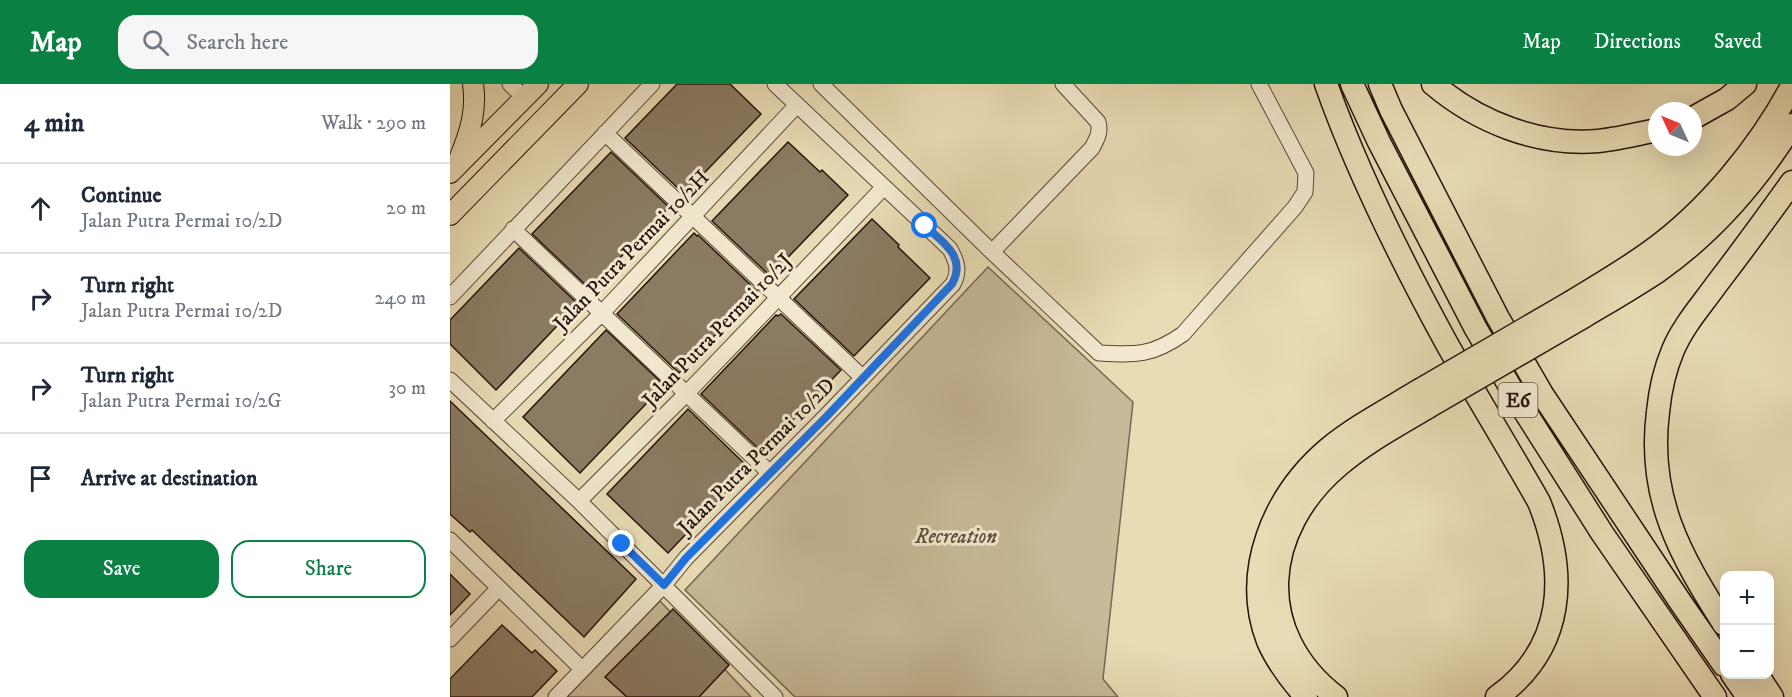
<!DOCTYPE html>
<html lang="en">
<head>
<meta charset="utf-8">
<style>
	body { margin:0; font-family:"IM FELL DW Pica",serif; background:#f6f6f7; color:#1f2937 }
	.controls { position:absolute; right:18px; bottom:18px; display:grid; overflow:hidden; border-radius:12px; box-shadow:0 6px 24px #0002 }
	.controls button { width:54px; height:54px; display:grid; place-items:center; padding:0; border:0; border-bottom:2px solid #e0e1e3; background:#fff; color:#1f2937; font:30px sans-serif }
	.compass { position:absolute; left:1198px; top:18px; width:54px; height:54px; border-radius:50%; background:#fff; box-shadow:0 6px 24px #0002; rotate:314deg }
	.stop { position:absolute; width:18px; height:18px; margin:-14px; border:4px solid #1a73e8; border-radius:50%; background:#fff }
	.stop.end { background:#1a73e8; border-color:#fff; box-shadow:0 2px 6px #0008 }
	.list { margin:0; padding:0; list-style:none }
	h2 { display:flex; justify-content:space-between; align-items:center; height:78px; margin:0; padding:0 24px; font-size:26px }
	h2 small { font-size:20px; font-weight:400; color:#747a83 }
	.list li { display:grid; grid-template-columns:39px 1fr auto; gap:18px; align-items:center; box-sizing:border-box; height:90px; padding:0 24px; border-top:2px solid #e0e1e3 }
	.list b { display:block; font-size:22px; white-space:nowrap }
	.list p { margin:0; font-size:20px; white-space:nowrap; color:#747a83 }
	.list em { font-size:20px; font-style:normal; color:#747a83 }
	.actions { display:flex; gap:12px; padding:18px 24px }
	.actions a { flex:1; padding:14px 0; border:2px solid #0b8043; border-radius:18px; text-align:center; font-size:21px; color:#0b8043 }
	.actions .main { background:#0b8043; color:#fff }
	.icon { flex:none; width:33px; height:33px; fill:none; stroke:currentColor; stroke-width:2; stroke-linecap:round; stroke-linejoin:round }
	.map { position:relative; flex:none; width:1342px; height:613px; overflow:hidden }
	header { display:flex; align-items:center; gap:36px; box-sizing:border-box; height:84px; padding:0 30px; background:#0b8043; color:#fff }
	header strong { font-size:28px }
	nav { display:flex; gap:33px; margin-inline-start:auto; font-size:21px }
	.search { width:420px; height:54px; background:#f6f6f7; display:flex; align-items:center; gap:15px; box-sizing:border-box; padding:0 21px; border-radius:18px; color:#747a83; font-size:22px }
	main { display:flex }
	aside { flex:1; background:#fff }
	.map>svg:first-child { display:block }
	.park { fill:#c8ba98; stroke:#776650; stroke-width:1.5 }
	.building { fill:#8b7b62; stroke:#261209; stroke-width:1.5 }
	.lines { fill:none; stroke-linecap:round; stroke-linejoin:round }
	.minor-casing { stroke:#574434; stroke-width:17 }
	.major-casing { stroke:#261209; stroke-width:22 }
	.highway-casing { stroke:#261209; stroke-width:25 }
	.minor { stroke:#f1e8cf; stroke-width:15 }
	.major { stroke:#e9dcb5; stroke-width:20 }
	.highway { stroke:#e9dcb5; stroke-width:22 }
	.highway-bridge-casing { stroke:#261209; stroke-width:25; stroke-linecap:butt }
	.highway-bridge { stroke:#e9dcb5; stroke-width:22 }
	.route { stroke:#1a73e8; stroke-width:8 }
	.labels { text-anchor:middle; stroke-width:6; stroke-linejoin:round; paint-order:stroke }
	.shield { fill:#f1e8cf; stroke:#635244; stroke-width:1.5 }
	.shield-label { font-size:20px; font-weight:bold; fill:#261209 }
	.street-label { font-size:21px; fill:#261209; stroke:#f1e8cf }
	.park-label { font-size:21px; font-style:italic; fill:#5f4d3b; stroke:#f1e8cf }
</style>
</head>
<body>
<header>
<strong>Map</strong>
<div class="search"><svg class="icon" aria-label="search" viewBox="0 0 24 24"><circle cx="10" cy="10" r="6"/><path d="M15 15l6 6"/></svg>Search here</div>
<nav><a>Map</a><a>Directions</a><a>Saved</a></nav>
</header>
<main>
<aside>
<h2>4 min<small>Walk · 290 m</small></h2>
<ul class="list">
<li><svg class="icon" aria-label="ahead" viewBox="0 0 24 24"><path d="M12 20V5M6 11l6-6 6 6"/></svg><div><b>Continue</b><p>Jalan Putra Permai 10/2D</p></div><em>20 m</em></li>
<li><svg class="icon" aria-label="right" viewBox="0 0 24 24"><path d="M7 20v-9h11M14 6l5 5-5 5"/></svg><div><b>Turn right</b><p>Jalan Putra Permai 10/2D</p></div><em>240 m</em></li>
<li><svg class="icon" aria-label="right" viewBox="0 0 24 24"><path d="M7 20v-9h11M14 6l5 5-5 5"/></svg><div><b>Turn right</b><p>Jalan Putra Permai 10/2G</p></div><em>30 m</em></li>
<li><svg class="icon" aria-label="arrive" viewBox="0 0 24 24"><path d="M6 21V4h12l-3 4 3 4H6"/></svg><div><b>Arrive at destination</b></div></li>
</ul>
<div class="actions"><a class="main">Save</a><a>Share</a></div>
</aside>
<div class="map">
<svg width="1342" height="613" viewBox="0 0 1342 613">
	<rect width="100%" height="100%" fill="#e9dcb5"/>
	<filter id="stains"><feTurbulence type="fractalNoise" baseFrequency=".00333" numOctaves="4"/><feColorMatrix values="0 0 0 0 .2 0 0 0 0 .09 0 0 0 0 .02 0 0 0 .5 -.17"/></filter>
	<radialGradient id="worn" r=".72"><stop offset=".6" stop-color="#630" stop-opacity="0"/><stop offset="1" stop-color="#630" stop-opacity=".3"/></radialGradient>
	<path class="park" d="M538,183l145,135 -30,277 15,18h-323l-110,-107z
		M210,517l91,96h-184z"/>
	<path class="building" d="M227,0h53l31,30 -77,80 -59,-56z
		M338,58l32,30 2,-2 26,25 -78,81 -58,-55z
		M161,68l58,55 -79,82 -58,-55z
		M422,135l27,26 -1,2 32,31 -76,78 -60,-57z
		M244,149l3,3 1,-1 59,56 -78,82 -62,-59z
		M69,164l58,55v2l-81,85 -46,-46v-24z
		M331,230l60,56 -79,82 -61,-58 75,-79 2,1z
		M156,246l58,55 -84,88 -57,-56z
		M0,317l186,178 -52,58 -112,-107 -2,2 -20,-18z
		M238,325l61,59 -81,85 -61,-59z
		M0,490l20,20 -20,21z
		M223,525l56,56 -30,32h-72l-22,-20z
		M52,541l30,28 3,-3 22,21 -25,26h-82v-18z"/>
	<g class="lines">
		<g class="minor-casing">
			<path id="minor" d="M60,0l15,14
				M371,0l171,168 107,101c37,2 53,3 84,-19l112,-127 10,-15 1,-19 -47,-89
				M155,49l258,245
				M63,145l257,244
				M542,168l100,-104c5,-9 9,-16 6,-26l-35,-38
				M0,213l202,-213
				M0,296l129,121 196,196
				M43,337l108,-107 196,-209
				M129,417l108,-108 197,-206
				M0,456l132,129
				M0,555l49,-51
				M106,613l108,-112 22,-27 141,-143 126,-131c7,-13 4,-22 -3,-35l-175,-165"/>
		</g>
		<g class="major-casing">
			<path id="major" d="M10,73c10,-25 17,-46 13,-73
				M0,89l88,-89
				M0,131l128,-131"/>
		</g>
		<g class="highway-casing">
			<path id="highway" d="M876,0c32,90 75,176 121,260 30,53 62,105 92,158 29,72 26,146 -42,195
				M902,0l27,58 97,187 46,78 80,126 113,164
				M930,0l11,26 107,208 44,76 139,209 43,62
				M983,0c45,38 105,62 165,57 20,-2 40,-7 59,-11
				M1243,34l34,-19 18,-15
				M1123,217c26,-16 52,-31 77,-49 57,-41 109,-104 142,-166
				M1133,233c25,-15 51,-30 75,-46 54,-38 99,-90 134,-146
				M1274,540c-44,-69 -77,-127 -66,-212 2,-21 7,-43 15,-62 10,-24 28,-44 43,-65 26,-34 51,-68 76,-103
				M1282,590l16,23
				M1307,590l15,23
				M856,613c-15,-17 -29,-35 -38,-56 -27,-70 6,-146 60,-192 28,-23 61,-40 92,-59
				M886,613c-84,-65 -74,-167 3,-232 27,-23 59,-40 89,-58"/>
		</g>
		<use href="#minor" class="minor"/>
		<use href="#major" class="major"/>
		<use href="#highway" class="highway"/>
		<g class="highway-bridge-casing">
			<path id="highway-bridge" d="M970,306l153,-89
				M978,323l155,-90"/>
		</g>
		<use href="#highway-bridge" class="highway-bridge"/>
	</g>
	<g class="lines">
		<path class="route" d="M172,460l42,41 22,-27 141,-142 125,-132c15,-27 -9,-42 -27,-58"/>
	</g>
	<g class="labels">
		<rect class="shield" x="1048.5" y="299" width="39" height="34" rx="4.5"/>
		<g class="shield-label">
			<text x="1068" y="323">E6</text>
		</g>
		<g class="street-label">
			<text transform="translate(181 166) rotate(-46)" y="7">Jalan Putra Permai 10/2H</text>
			<text transform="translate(267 246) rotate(-46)" y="7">Jalan Putra Permai 10/2J</text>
			<text transform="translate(306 372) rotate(-45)" y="7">Jalan Putra Permai 10/2D</text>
		</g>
		<g class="park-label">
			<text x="506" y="459">Recreation</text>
		</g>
	</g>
	<rect width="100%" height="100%" filter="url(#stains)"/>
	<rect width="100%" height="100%" fill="url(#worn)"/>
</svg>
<div class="controls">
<button>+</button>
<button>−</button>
</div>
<svg class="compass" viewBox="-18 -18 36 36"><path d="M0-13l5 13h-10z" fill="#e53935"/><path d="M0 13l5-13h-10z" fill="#747a83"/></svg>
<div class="stop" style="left:475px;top:142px"></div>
<div class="stop end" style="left:172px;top:460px"></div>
</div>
</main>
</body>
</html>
